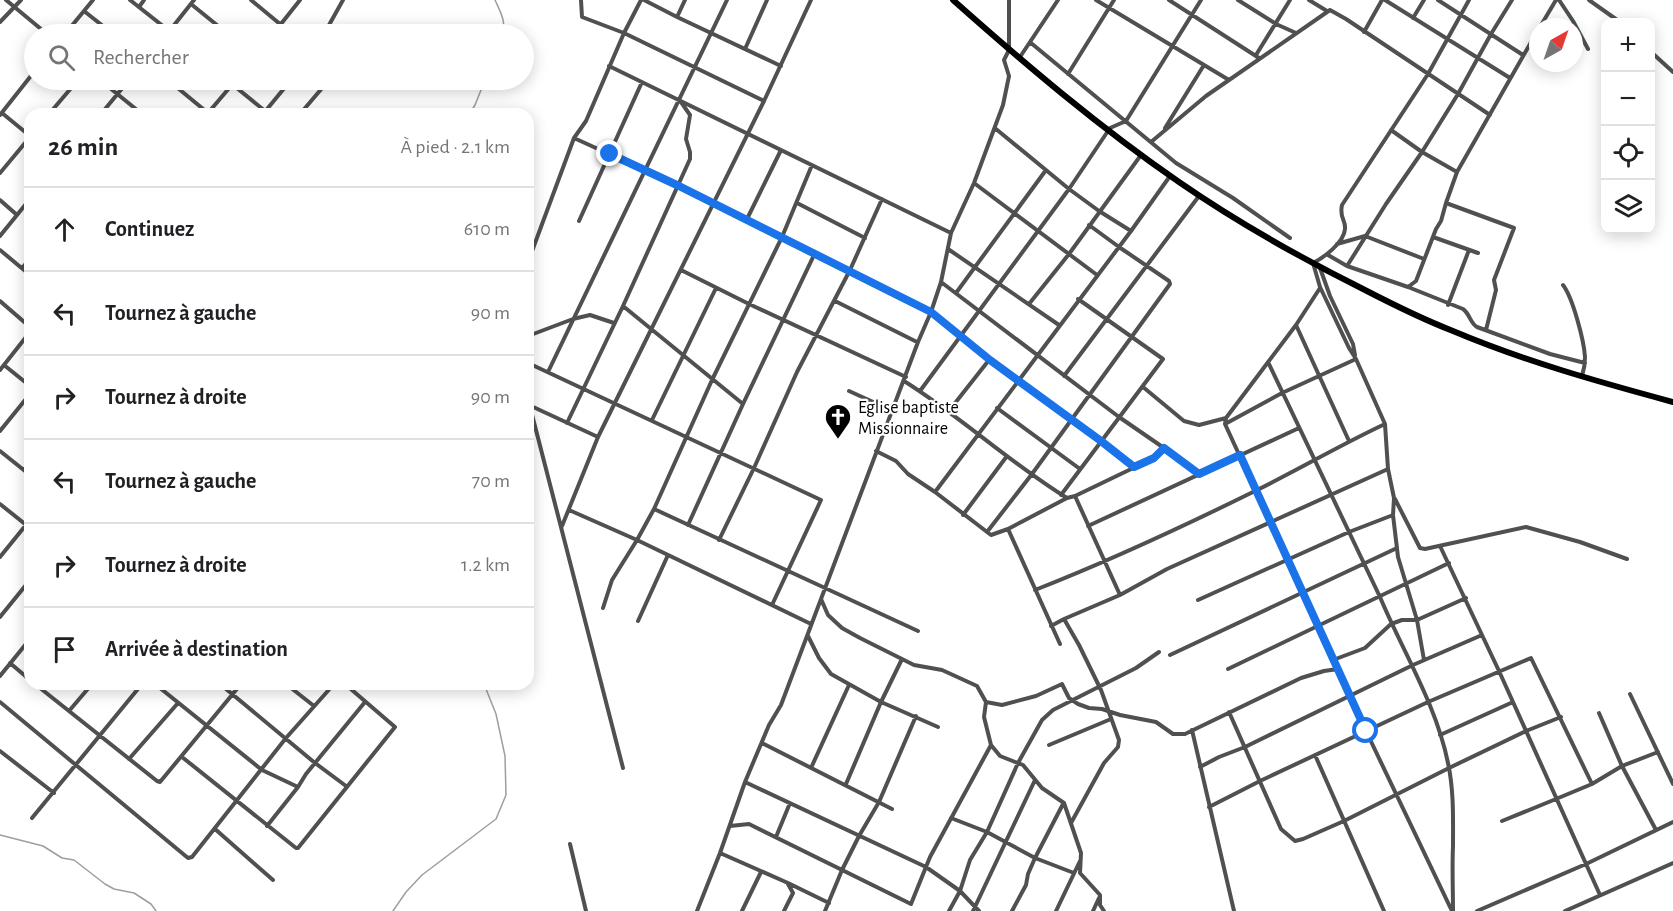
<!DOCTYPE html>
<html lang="fr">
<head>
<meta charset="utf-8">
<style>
	body { margin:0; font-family:"Alegreya Sans",sans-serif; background:#f6f6f6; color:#202124 }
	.controls { position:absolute; right:18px; top:18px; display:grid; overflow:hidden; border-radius:12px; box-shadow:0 3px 15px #0003 }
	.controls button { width:54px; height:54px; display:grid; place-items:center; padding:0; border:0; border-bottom:2px solid #e0e0e0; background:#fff; color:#202124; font:30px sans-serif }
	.compass { position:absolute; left:1529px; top:18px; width:54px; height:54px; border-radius:50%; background:#fff; box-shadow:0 3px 15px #0003; rotate:40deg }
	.stop { position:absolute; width:18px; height:18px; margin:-14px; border:4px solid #1a73e8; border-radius:50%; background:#fff }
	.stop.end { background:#1a73e8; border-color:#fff; box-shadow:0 2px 6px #0008 }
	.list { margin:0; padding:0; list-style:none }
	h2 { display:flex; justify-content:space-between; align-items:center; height:78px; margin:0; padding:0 24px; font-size:26px }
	h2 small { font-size:20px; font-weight:400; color:#757577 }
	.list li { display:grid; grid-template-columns:39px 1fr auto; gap:18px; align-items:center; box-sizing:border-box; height:84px; padding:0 24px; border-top:2px solid #e0e0e0 }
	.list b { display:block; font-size:22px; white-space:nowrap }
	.list em { font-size:20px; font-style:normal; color:#757577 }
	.icon { flex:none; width:33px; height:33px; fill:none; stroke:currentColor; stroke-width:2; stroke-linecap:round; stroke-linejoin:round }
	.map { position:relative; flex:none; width:1673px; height:911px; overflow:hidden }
	.search { position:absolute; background:#fff; box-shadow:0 3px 15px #0003; left:24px; top:24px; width:510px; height:66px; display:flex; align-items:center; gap:15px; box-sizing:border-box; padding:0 21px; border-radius:33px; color:#757577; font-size:22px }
	.panel { position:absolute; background:#fff; box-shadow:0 3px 15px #0003; left:24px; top:108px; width:510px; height:582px; border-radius:18px }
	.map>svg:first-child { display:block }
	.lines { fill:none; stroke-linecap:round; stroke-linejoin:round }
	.stream { stroke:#9e9e9e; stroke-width:1.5 }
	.street { stroke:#505050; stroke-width:4 }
	.primary { stroke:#000; stroke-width:6 }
	.route { stroke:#1a73e8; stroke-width:8 }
	.labels { text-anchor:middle; stroke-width:4.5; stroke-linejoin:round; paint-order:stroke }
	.poi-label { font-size:18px; fill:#000; stroke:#fff; text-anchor:start }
</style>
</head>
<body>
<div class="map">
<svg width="1673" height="911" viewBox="0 0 1673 911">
	<rect width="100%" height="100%" fill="#fff"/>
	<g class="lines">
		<path class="stream" d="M495,0c5,11 12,23 7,34
			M453,114l5,-3 7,3 5,-1 5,-8 10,-25
			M0,835l43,11 19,12 12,2 31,24 9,5 20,4 17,11 5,7
			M393,911l13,-19 16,-17 74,-56 10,-24 -1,-39 -9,-42 -12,-30"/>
		<path class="street" d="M6,0l41,34
			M130,0l43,34
			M251,0l41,34
			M581,0l1,17 42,16 140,68
			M644,0l33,17 104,49
			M1096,0l133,80
			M1169,0l90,58
			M1238,0l38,24 20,9
			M1309,0l18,11
			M1385,0l125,78
			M1438,0l85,55
			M1559,0l14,21 15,28
			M1589,0l31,22
			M191,4l37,30
			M139,7l5,-7
			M84,11l29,23
			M677,17l8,-17
			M1413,18l11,-18
			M0,22l21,-22
			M1540,27l16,-27
			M1364,32l18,-32
			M65,34l28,-34
			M167,34l27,-34
			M273,34l27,-34
			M324,34l19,-34
			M1031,43l145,120 57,35 57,40
			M745,49l22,-49
			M1650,51l23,21
			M1256,55l34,-55
			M1020,57l38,-57
			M609,66l342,167
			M1068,74l46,-74
			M100,80l42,34
			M168,80l40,33
			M227,80l38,31
			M2,113l28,23
			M208,113l28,-33
			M49,114l29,-34
			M101,114l28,-34
			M263,114l28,-34
			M300,114l29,-34
			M348,114l2,-3
			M0,115l34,-43
			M1165,128l39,-63
			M996,129l73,60 30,22 32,20
			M1391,130l31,22 35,20
			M574,138l105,48 252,126 58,48 112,81 33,26
			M1151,142l55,-46 124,-86 16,9 144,96
			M0,173l30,-36
			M974,183l123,92
			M0,200l17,15
			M797,203l68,35
			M1446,203l68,25 -20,52 2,10 -10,40
			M747,219l34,-69
			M579,221l63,-139
			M0,236l30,-37
			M1433,237l45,16
			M1337,244l28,-8 59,23
			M948,249l111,76
			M0,250l30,25
			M1328,255l19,11 61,21 55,22c7,5 7,14 14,18l73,27 35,9
			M528,262l46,-124 12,-17 38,-88 17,-33
			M1347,266l39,-62 36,-52 36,-58 33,-60 21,-34
			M22,268l8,-9
			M1320,268l10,28 23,48 2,11
			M681,270l68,34 157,73
			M941,282l178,135 45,31 35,26
			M1563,285c10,13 21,56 22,72 0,7 -1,13 -3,19
			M1408,287l8,-6 20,-52 5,-8 5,-18 11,-31 81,-142
			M1320,288l-24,37 -70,93 -1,6 141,307 86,180
			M956,293l90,-123
			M0,301l30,26
			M835,301l82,41
			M1029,304l40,-50 72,-99
			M1448,305l21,-55
			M623,306l120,98
			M1296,325l53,116
			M528,336l45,-17 17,-4 24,8
			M1268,362l112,235c23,55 56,107 68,166 6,28 5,55 5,83 -1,22 0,43 0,65
			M528,363l293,137 -49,105
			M4,365l26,21
			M0,370l30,-38
			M548,372l179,-372
			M1064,376l135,-180
			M904,381c56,35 106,82 163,117
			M1143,387l41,34 15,4 27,-7
			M849,391l44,20
			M920,391l149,-202 41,-61 16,-7 75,-121
			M528,399l95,369
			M531,406l67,31
			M997,408l83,61
			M948,412l41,-52
			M652,420l64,-132
			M567,423l56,-117 67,-147v-7l-4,-13 4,-24 -9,-13
			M1225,424l57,-31 74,-34
			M0,431l30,-37
			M0,451l30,24
			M876,451l20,10 12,13 27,18 56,43 17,-6 59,-31 8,-2 79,-38 10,-10
			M24,470l6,-7
			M935,492l196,-261 39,-55
			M1061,495l102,-136 -85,-60
			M1075,496l45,99
			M1395,499l25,49 5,1 101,-22 54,15 47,17
			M0,504l30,24
			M654,509l264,122
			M569,510l68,30 174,84
			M963,515l44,-59
			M688,525l55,-121 72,-151
			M562,526l36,-89 166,-336 47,-101
			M1088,526l211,-98
			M1008,529l52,115
			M987,532l45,-58 138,-190 -1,-3 -50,-34 -30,-22
			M719,540l35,-72 43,-96 53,-102 32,-71
			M1440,546l59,125 101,224
			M0,557l30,-37
			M1035,590c74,-29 147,-63 218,-98 45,-22 87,-47 132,-68
			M821,599l7,16 14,13 18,10 54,27 28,5 35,16 9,16 -2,15 7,28 9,11 23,9 19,23 22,15 17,50 -1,20 20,22v10l4,6
			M1198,600l151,-68 44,-17
			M603,608l9,-28 25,-40 17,-31 58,-129 70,-143 30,-72
			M0,617l30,-37
			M1064,619l15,26 22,45 18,50 -1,7 -14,16 -33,60
			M638,621l30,-66
			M1051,626l13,-7 56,-24 47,-26 221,-100
			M808,636l11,22 12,16 50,28 57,25
			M1170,655l227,-107
			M1333,660l32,-12 26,-24 11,-4h15l49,-22
			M1424,660l-7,-40 -19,-63 -5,-42 1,-17 -6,-29 -3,-45 -29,-65 -7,-11 -29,-61 -7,-24c10,-5 31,-20 32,-34 1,-9 -6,-11 -3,-24l86,-131 41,-74
			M10,663l20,17
			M1228,669l221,-106
			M0,676l30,-37
			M35,684l122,97 3,1 81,-98
			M155,684l107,86 36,17
			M220,684l95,79 31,23
			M286,684l28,22
			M1630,694l43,90
			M0,702l188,156 4,-1 94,-119 48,-54
			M986,702l16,3 34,-9 26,-12 7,14 9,6 11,4 13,1 18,6 36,7 17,12h12l116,-56 23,-7 14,-2
			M69,711l23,-27
			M1229,712l52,117 14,12 8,-2 41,-18 105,-53 77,-37 35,-14
			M1599,713l23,53 34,64
			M1192,730l42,181
			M1440,735l73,-33
			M762,743l130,66
			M1049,745l62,-26
			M0,751l54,42
			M1315,755l69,156
			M182,757l114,91h2l97,-121 -50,-43
			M129,759l49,-56
			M1200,767l19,-10 26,-10 168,-82 69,-30
			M811,768l38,-83
			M745,782l181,85 34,24 19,20
			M846,784l35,-82 21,-43
			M1209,807l51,-26 168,-79 103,-44 61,126
			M32,818l110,-134
			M951,818l36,14 48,26 39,15
			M1502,821l54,-22 36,-15 30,-18 36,-14
			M267,826l31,-39 8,-13 59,-72
			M730,826l19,-2 162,80 19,-47 61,-112
			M215,829l58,51
			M776,837l14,-34
			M570,844l16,67
			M720,853l68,30 41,20
			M697,911l23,-58 25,-71 24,-57 12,-20 137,-363 13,-30 10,-30 10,-49 23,-50 29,-78 6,-29 -5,-16 5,-10v-50
			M742,911l19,-39
			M784,911l9,-18 -5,-9
			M825,911l17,-41 17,-34 20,-34 37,-86
			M949,911l11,-20 10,-31 17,-28 31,-69 24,-43 11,-10 83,-42 23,-16
			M973,911l62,-131
			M1012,911l14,-26 2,-11 7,-16 28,-54
			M1056,911l24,-50
			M1093,911l6,-13
			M1477,911l109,-47 87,-42
			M1565,911l108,-48"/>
		<path class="primary" d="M953,0c72,64 146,127 226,182 58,40 120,75 184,107 29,15 59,30 90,42 71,30 146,51 220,71"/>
	</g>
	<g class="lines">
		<path class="route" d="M610,154l69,32 252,126 59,48 111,81 33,26 20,-9 10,-10 35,26 41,-19 126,276"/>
	</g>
	<defs>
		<g id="church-pin" transform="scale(1.35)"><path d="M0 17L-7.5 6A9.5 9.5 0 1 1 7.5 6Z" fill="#000" stroke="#fff"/><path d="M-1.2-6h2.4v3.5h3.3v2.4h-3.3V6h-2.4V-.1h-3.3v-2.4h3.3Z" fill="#fff"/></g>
	</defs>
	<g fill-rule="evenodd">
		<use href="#church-pin" x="838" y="417"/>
	</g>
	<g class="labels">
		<g class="poi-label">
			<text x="858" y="413">Eglise baptiste<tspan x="858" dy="21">Missionnaire</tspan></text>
		</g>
	</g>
</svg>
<div class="controls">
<button>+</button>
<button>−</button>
<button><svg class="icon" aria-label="locate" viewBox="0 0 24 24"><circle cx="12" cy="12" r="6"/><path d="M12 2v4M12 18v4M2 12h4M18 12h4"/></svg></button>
<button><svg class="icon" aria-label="layers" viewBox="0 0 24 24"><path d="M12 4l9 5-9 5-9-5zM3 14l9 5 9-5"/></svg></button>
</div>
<svg class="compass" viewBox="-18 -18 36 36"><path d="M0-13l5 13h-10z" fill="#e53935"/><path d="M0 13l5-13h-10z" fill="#757577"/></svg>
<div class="stop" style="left:1366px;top:731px"></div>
<div class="stop end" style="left:610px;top:154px"></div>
<div class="search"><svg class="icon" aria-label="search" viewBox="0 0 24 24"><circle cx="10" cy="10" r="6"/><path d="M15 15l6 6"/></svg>Rechercher</div>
<section class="panel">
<h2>26 min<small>À pied · 2.1 km</small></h2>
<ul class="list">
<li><svg class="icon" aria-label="ahead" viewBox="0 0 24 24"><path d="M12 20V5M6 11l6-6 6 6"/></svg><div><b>Continuez</b></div><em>610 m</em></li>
<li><svg class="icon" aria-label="left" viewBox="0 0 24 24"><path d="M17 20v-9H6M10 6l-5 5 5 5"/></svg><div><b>Tournez à gauche</b></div><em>90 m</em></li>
<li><svg class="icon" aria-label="right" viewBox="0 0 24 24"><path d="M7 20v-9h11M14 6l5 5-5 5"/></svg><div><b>Tournez à droite</b></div><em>90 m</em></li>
<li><svg class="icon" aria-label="left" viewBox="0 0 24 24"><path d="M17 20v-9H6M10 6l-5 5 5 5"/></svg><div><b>Tournez à gauche</b></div><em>70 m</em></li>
<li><svg class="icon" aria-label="right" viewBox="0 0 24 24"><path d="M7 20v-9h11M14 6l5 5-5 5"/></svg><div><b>Tournez à droite</b></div><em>1.2 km</em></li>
<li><svg class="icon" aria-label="arrive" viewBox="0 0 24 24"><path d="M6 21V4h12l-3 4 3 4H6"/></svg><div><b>Arrivée à destination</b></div></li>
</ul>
</section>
</div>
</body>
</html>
